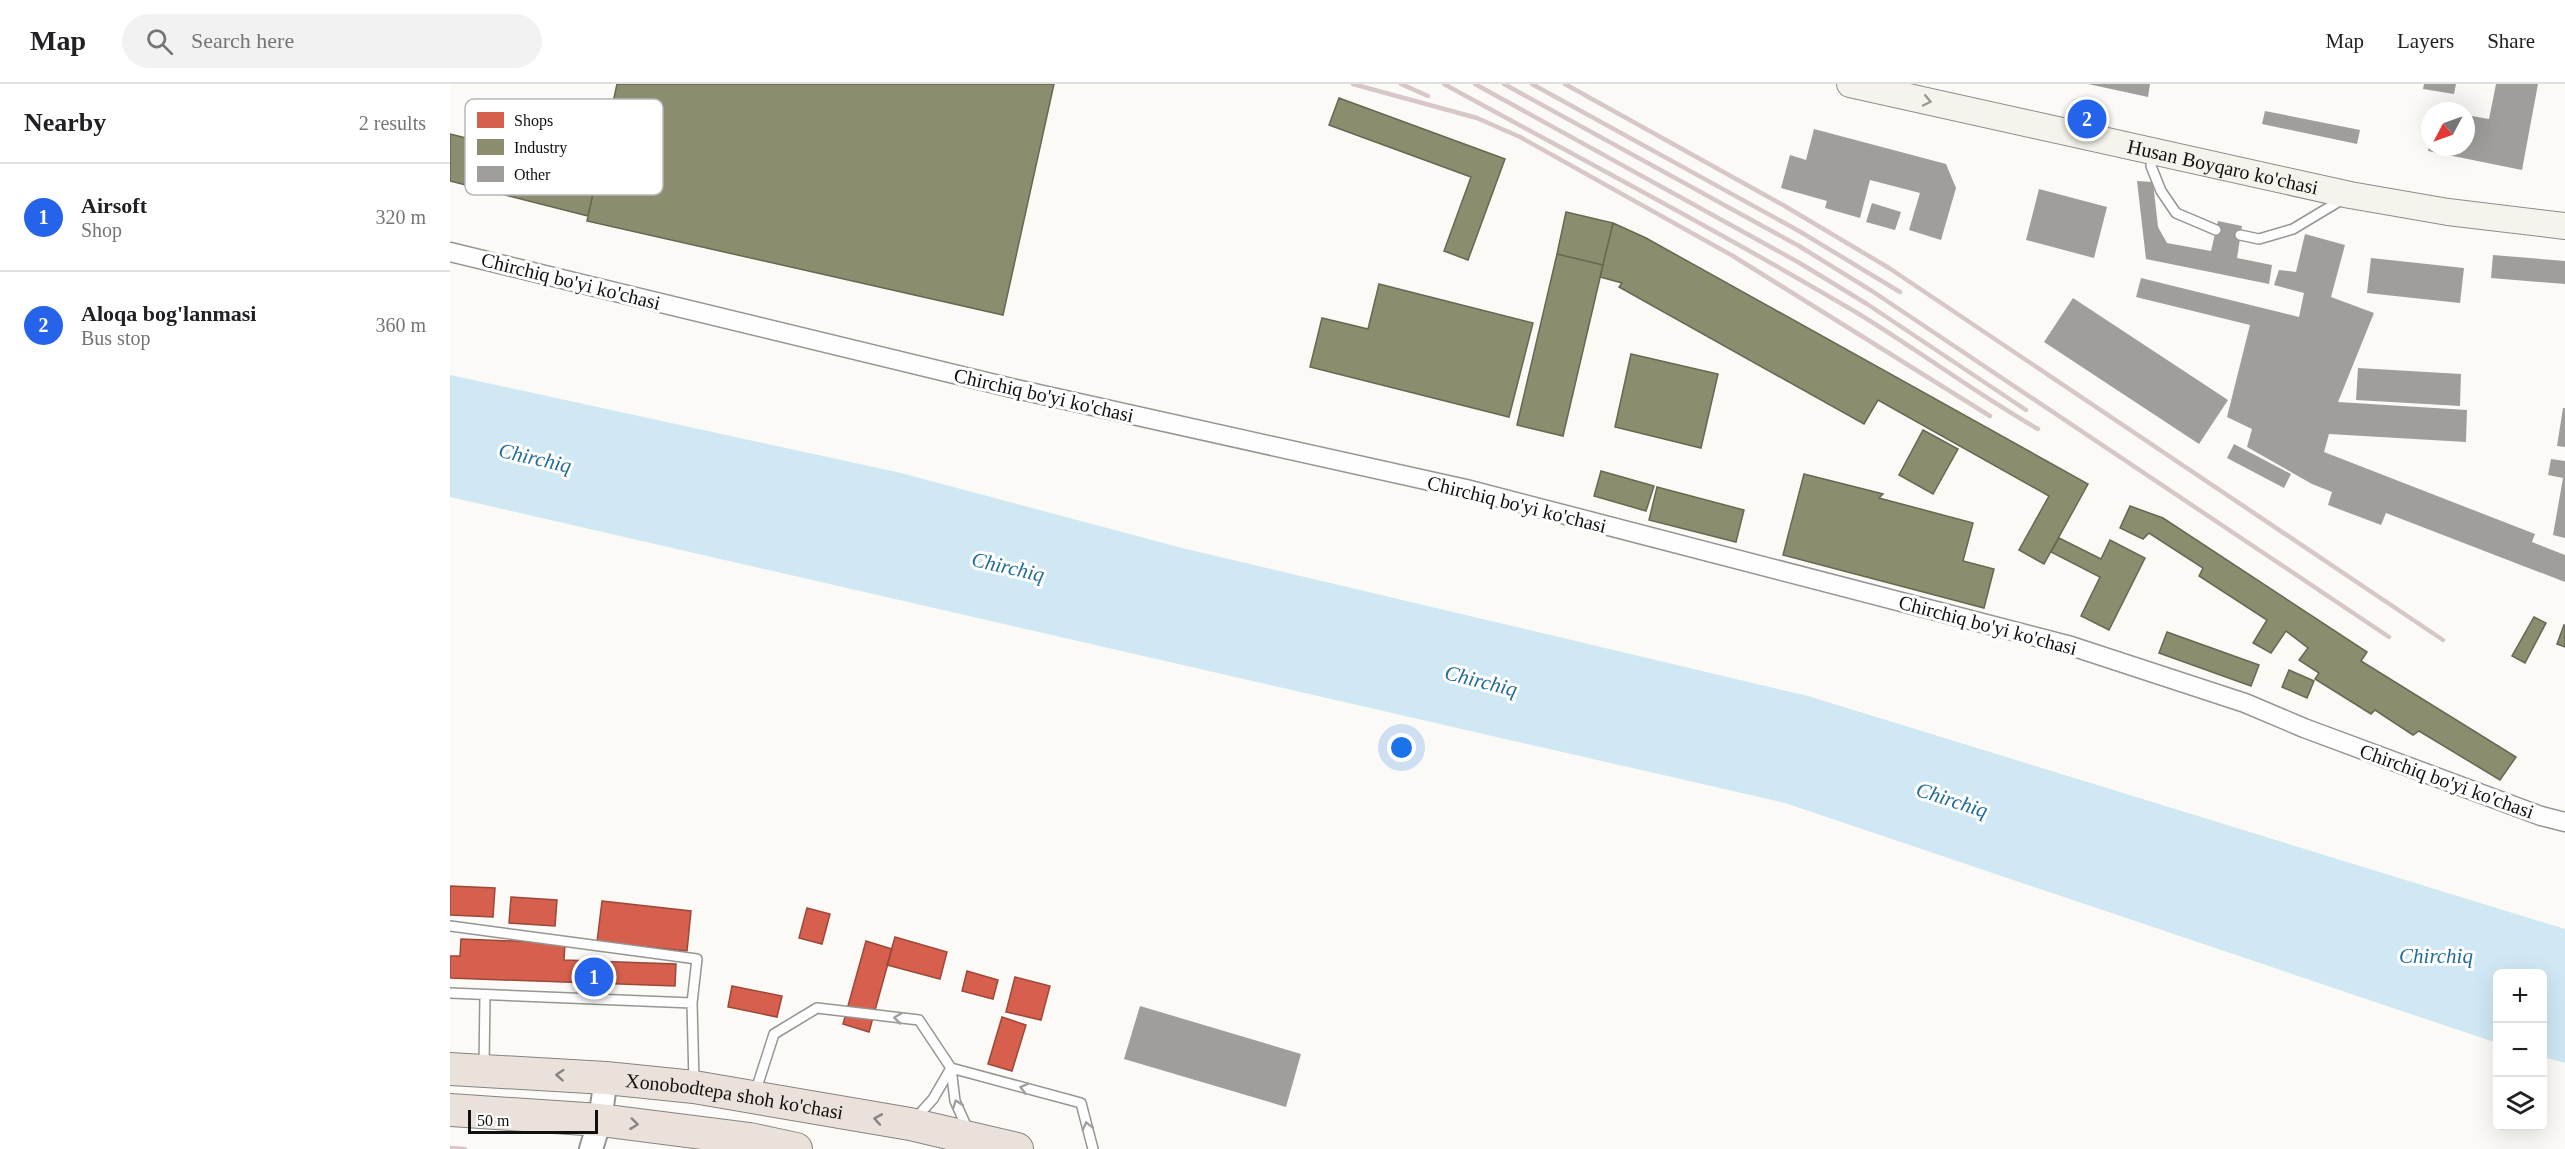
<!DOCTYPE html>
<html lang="en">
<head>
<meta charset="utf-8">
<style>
	body { margin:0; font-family:Georgia,serif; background:#f2f2f2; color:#202124 }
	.controls { position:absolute; right:18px; bottom:18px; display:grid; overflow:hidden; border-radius:9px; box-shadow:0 6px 24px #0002 }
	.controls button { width:54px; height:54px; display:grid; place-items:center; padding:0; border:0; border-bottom:2px solid #e0e0e0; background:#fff; color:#202124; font:30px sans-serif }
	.compass { position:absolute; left:1971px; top:18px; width:54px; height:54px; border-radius:50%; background:#fff; box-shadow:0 6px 24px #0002; rotate:229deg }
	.scale { position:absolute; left:18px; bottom:15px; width:130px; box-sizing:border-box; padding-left:6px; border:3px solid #101010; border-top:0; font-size:16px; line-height:21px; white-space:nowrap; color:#101010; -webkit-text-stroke:4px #fff; paint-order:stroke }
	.you { position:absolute; left:952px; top:664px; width:21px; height:21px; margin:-15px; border:4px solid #fff; border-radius:50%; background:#1a73e8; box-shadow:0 0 0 9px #1a73e833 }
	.badge { display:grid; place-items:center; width:39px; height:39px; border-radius:50%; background:#2563eb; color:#fff; font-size:20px; font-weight:700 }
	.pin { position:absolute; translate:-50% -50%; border:3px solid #fff; box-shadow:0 2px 6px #0006 }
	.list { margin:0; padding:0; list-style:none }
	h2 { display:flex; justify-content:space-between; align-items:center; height:78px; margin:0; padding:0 24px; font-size:26px }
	h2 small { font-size:20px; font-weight:400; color:#757577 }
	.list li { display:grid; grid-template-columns:39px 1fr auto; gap:18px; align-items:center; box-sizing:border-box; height:108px; padding:0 24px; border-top:2px solid #e0e0e0 }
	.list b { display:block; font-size:22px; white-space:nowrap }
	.list p { margin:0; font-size:20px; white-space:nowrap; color:#757577 }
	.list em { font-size:20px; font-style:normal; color:#757577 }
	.icon { flex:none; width:33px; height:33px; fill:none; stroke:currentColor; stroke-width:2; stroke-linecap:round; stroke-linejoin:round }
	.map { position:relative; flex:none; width:2115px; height:1065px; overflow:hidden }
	header { display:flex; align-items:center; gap:36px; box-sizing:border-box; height:84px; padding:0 30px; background:#fff; border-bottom:2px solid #e0e0e0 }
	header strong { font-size:28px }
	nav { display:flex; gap:33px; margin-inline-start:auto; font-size:21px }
	.search { width:420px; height:54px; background:#f2f2f2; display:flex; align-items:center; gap:15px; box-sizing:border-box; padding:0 21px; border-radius:33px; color:#757577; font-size:22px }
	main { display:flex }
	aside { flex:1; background:#fff }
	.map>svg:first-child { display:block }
	.water { fill:#cfe8f3 }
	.shops { fill:#d6604d; stroke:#9b483b; stroke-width:1.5 }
	.industry { fill:#8c8c6e; stroke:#676752; stroke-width:1.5 }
	.building { fill:#a09e9b }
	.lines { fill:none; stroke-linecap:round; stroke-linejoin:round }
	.service-casing { stroke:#969594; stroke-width:12 }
	.minor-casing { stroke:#969594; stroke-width:21 }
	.tertiary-casing { stroke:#969594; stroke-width:26 }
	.secondary-casing { stroke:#8d8c8a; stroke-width:28 }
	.trunk-casing { stroke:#848381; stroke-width:34 }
	.service { stroke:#fffefe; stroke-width:9 }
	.minor { stroke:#fffefe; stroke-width:18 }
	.tertiary { stroke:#fffefe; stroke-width:22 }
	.secondary { stroke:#f5f3ec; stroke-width:26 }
	.trunk { stroke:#eae2da; stroke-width:32 }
	.rail { stroke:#d7c7c8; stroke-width:4.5 }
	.oneway { stroke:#999894 }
	.oneway2 { stroke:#9f9f9f }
	.oneway3 { stroke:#88847f }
	.labels { text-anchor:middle; stroke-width:6; stroke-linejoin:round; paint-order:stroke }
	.street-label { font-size:20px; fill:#101010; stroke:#fff }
	.water-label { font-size:21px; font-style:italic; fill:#226c99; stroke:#fff }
	.key { fill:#fff; stroke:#b7b7b7; stroke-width:1.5 }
	.key-label { font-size:16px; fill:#101010 }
</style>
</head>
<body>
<header>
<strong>Map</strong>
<div class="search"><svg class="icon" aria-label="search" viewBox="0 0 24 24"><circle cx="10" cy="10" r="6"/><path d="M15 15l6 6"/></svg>Search here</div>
<nav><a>Map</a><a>Layers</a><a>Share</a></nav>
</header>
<main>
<aside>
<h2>Nearby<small>2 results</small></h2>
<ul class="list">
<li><span class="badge">1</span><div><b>Airsoft</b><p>Shop</p></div><em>320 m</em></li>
<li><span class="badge">2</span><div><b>Aloqa bog'lanmasi</b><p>Bus stop</p></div><em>360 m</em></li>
</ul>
</aside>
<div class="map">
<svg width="2115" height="1065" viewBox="0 0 2115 1065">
	<rect width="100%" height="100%" fill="#fcfaf6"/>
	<path class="water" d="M0,291l451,98 281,75 626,148 757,233v134l-22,-6 -1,-83h-44l-1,69 -712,-240 -1335,-306z"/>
	<path class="shops" d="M0,802l45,2 -2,29 -43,-2z
		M61,813l46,3 -2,26 -46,-3z
		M152,817l89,10 -4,40 -90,-9z
		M357,824l23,6 -8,30 -23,-6z
		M445,853l52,15 -7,27 -53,-14z
		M11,855l104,4 -1,17 112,4 -1,22 -225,-8v-22h10z
		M416,857l26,8 -23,83 -26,-8z
		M517,887l31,9 -5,19 -31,-8z
		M565,893l35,9 -9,34 -35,-8z
		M282,902l50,10 -5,21 -49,-10z
		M552,933l24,8 -14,46 -24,-7z"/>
	<path class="industry" d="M167,0h437l-51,231 -416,-94z
		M889,14l166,61 -37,101 -24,-9 27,-74 -142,-52z
		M0,50l148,37 -10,45 -138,-35z
		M1116,128l47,11 -10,42 -46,-11z
		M1163,139l33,15 442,246 -44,80 -25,-14 30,-54 -171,-96 -14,24 -245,-137 3,-4 -22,-6z
		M1107,170l46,11 -40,171 -46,-11z
		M929,200l154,39 -24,94 -199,-50 12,-49 46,11z
		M1181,270l87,20 -17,74 -86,-21z
		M1473,346l35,19 -25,45 -34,-19z
		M1151,387l53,15 -8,25 -52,-15z
		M1354,390l79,20 -4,4 94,25 -10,38 31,8 -10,39 -201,-53z
		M1207,403l87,23 -8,32 -87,-22z
		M1680,422l33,12 204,134 -6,9 155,96 -16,23 -81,-49 -6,4 -38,-25 -4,4 -56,-35 4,-6 -20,-13 9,-12 -22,-17 -15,22 -18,-10 14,-23 -68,-44 4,-8 -54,-35 -6,6 -23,-11z
		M1609,454l42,21 9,-19 35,18 -36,72 -28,-14 19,-39 -49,-25z
		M2084,533l12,6 -21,40 -13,-7z
		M2114,541h1v22l-8,-3z
		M1717,548l92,33 -8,21 -92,-33z
		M1839,586l25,11 -7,17 -25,-11z"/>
	<path class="building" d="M1638,0h62l-2,13z
		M1974,0h32l-2,10 -31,-5z
		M2046,0h42l-16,86 -94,-19 1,-4h37v-32l23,4z
		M1815,27l95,19 -3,14 -95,-20z
		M1364,45l132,35 10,24 -15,52 -32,-10 11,-37 -50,-13 -10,38 -35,-10 2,-7 -46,-13 9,-33 16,5z
		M1687,97l16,1 5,45 9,16 44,8 7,-30 24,5 -5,32 35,7 -3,19 -123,-25z
		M1589,105l68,18 -13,51 -68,-18z
		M1422,119l29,9 -6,18 -29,-8z
		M1855,150l40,11 -14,52 43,16 -36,89 129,8 -1,32 -137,-8 -5,18 211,82 -3,8 33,13v27l-179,-69 -5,12 -53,-20 4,-13 -20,-8 -65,-37 5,-18 -25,-12 23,-92 -114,-28 5,-19 158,39 5,-24 -30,-8 5,-15 17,2z
		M2043,171l72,6v23l-74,-6z
		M1921,174l93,10 -4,35 -93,-10z
		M1623,214l155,102 -29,44 -155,-102z
		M1908,284l103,6 -1,32 -104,-6z
		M2113,324h2v39l-8,-1z
		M1784,360l57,30 -7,14 -57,-30z
		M2101,375l14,2v77l-12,-3 10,-57 -15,-3z
		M690,922l161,48 -15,53 -162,-48z"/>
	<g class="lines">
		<g class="service-casing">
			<path id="service" d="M1703,68l-2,14 10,25 15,22 40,17
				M1790,151l19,4 34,-10 50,-30
				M0,842l247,33 -5,44 2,79
				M0,909l242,10
				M34,983l1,-72
				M501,984l130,35 12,46
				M305,1009l19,-59 43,-26 102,12 32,48 4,33 13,29
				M464,1036l19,-21 18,-31"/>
		</g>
		<g class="minor-casing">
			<path id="minor" d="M0,168l566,137 450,100 605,157 174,57 59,25 237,88 24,6"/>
		</g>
		<g class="tertiary-casing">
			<path id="tertiary" d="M141,1065l9,-29 6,-42"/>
		</g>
		<g class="secondary-casing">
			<g id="secondary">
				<path id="s1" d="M1400,0l500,111 98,17 117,14"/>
			</g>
		</g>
		<g class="trunk-casing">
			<g id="trunk">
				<path id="s2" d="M0,985l156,9 88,9 216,37 107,25"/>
				<path d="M0,1026l150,10 150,19 46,10"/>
			</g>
		</g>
		<use href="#service" class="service"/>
		<use href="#minor" class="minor"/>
		<use href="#tertiary" class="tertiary"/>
		<use href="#secondary" class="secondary"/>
		<use href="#trunk" class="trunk"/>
		<path class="rail" d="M903,0l124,34 43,19 213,119 257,160
			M951,0l27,12
			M994,0c137,75 276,148 410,227 63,38 121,82 184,118
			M1025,0l323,178 69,42 159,106
			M1054,0l295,162 73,45 517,346
			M1082,0l267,147 101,61
			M1115,0l218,121 106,63 554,372
			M0,1064l15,1"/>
	</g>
	<defs><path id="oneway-chevron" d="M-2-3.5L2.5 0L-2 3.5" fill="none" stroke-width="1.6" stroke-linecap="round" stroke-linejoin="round" transform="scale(1.5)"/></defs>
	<use class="oneway" href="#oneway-chevron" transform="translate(1477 17) rotate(12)"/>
	<g class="oneway2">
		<use href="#oneway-chevron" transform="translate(448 934) rotate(-173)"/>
		<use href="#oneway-chevron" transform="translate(574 1004) rotate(-165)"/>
		<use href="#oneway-chevron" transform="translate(507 1020) rotate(-109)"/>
		<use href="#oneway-chevron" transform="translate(637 1042) rotate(-104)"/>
	</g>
	<g class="oneway3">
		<use href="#oneway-chevron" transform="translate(110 991) rotate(-176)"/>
		<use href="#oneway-chevron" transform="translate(428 1035) rotate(-170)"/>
		<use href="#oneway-chevron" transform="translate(184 1040) rotate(7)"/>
	</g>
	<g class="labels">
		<g class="street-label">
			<text dy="7" stroke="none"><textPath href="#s1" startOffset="382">Husan Boyqaro ko'chasi</textPath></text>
			<text transform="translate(121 197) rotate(14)" y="7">Chirchiq bo'yi ko'chasi</text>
			<text transform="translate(594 311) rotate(13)" y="7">Chirchiq bo'yi ko'chasi</text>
			<text transform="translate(1067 420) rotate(14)" y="7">Chirchiq bo'yi ko'chasi</text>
			<text transform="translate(1538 541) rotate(15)" y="7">Chirchiq bo'yi ko'chasi</text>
			<text transform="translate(1997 697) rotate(20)" y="7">Chirchiq bo'yi ko'chasi</text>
			<text dy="7" stroke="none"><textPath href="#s2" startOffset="286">Xonobodtepa shoh ko'chasi</textPath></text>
		</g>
		<g class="water-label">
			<text transform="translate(85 374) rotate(13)" y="7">Chirchiq</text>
			<text transform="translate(558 483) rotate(13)" y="7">Chirchiq</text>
			<text transform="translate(1031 597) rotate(14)" y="7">Chirchiq</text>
			<text transform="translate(1502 716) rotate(18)" y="7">Chirchiq</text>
			<text x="1986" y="879">Chirchiq</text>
		</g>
	</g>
	<rect x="15" y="15" width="198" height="96" rx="9" class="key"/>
	<rect x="27" y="28" width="27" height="16" fill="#d6604d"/>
	<rect x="27" y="55" width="27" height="16" fill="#8c8c6e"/>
	<rect x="27" y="82" width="27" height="16" fill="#a09e9b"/>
	<g class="key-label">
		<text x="64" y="42">Shops</text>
		<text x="64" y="69">Industry</text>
		<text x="64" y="96">Other</text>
	</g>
</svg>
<div class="controls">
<button>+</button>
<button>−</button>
<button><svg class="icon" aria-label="layers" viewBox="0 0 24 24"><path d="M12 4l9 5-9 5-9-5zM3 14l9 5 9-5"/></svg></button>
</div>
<svg class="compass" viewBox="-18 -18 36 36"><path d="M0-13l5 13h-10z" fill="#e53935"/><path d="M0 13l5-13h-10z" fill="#757577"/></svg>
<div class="scale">50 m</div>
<div class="you"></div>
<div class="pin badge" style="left:144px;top:893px">1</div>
<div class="pin badge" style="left:1637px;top:35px">2</div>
</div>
</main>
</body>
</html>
